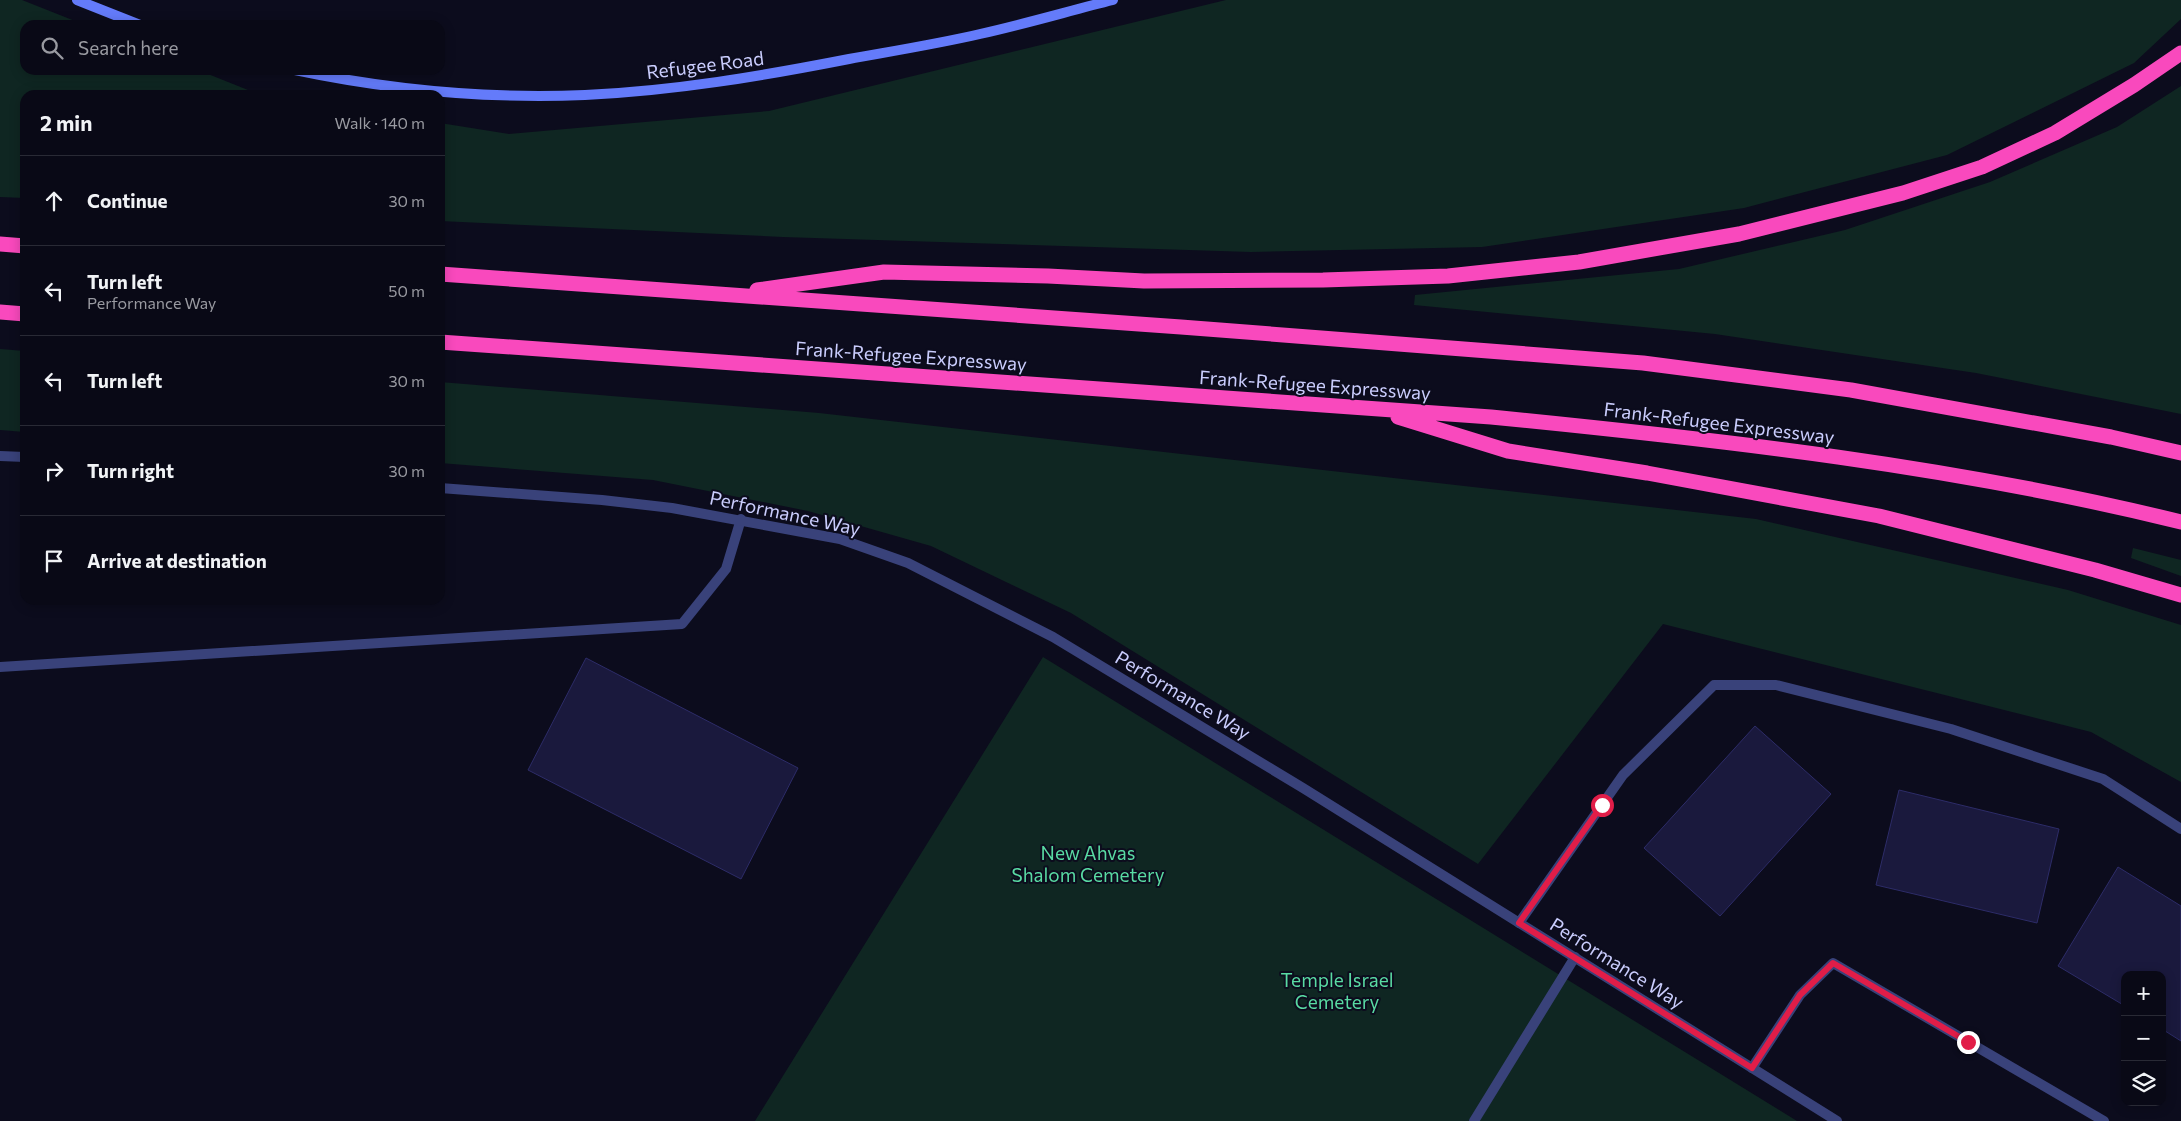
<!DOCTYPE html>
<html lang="en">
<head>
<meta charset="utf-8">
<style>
	body { margin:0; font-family:Commissioner,sans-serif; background:#12121f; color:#f1f3f6 }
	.controls { position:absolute; right:15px; bottom:15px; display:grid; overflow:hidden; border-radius:10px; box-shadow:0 2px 12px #0003 }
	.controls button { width:45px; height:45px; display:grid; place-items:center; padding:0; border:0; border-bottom:1px solid #292a35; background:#090916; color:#f1f3f6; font:25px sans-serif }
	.stop { position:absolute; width:15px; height:15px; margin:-11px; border:4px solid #e11d48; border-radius:50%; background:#fff }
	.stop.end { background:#e11d48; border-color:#fff; box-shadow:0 1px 5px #0008 }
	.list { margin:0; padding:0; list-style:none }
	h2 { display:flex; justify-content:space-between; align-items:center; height:65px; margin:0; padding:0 20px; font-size:21px }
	h2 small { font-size:16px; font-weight:400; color:#999aa1 }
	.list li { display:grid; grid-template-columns:32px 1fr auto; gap:15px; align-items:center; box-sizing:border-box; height:90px; padding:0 20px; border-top:1px solid #292a35 }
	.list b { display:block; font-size:19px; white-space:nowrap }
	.list p { margin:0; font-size:16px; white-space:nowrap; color:#999aa1 }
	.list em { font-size:16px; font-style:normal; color:#999aa1 }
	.icon { flex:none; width:28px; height:28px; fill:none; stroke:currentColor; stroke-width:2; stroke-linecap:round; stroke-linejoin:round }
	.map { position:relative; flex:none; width:2181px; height:1121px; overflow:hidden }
	.search { position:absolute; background:#090916; box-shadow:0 2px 12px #0003; left:20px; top:20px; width:425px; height:55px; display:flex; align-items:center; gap:12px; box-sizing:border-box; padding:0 18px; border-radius:15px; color:#999aa1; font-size:19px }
	.panel { position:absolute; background:#090916; box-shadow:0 2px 12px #0003; left:20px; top:90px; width:425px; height:515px; border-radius:15px }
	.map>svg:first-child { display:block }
	.green { fill:#0f2622 }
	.building { fill:#1a193d; stroke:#2d2c68 }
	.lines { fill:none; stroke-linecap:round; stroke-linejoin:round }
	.lane { stroke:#39427a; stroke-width:10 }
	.street { stroke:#39427a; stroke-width:10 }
	.secondary { stroke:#647bfa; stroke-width:10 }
	.highway { stroke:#f949bd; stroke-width:15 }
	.route { stroke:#e11d48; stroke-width:6 }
	.labels { text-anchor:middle; stroke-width:4; stroke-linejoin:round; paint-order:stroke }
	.street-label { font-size:19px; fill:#cacdfd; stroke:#0c0c1d }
	.park-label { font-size:19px; fill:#59daa3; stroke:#0c0c1d }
</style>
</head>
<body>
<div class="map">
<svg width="2181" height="1121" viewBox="0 0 2181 1121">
	<rect width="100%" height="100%" fill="#0c0c1d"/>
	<path class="green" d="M0,0h22l63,25h-60v45h173l55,22 18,3h-246v103l-25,-1z
		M1226,0h955v19l-47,44 -187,92 -203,53 -262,39 -231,5 -468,-15 -343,-16v-98l69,11 260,-23z
		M2181,86v328l-205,-41 -261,-39 -301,-29 1,-10 264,-26 166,-39 145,-48 127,-55z
		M0,349l25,2v81l-25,-2z
		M440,382l379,31 937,106 312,71 113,35v157l-90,-50 -428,-108 -185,240 -407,-251 -140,-67 -123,-35 -155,-31 -213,-17z
		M2133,548l48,12v16l-50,-18z
		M1043,657l754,464h-1042z"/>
	<path class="building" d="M586,658l212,110 -57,111 -213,-109z
		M1755,726l76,68 -111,122 -76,-68z
		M1899,790l160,39 -22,94 -161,-38z
		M2118,867l63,39v135l-19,-12v-54h-37v31l-67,-40z"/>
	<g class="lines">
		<path class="lane" d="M0,667l682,-43 44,-55 15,-50
			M1519,923l104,-148 91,-90h62l175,44 152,50 78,50
			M1752,1068l48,-73 33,-32 271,158
			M1474,1121l101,-164"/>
		<path class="street" d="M0,456l25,1
			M440,488l162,12 70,8 168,31 68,24 145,74 250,151 534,333"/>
		<path class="secondary" d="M77,0l63,25
			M295,70c95,20 193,29 290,25 89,-4 177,-19 264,-36 44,-8 88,-15 131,-25 45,-10 89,-23 133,-34"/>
		<path class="highway" d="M0,244l25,2
			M440,274l741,53 462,36 208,27 260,47 70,16
			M757,290l127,-18 164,4 96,5 179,-1 125,-4 131,-14 160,-28 164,-41 79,-26 73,-34 79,-48 47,-32
			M0,312l25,2
			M440,342l1051,75c232,23 464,49 690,105
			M1398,417l110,34 139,22 232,43 216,54 86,25"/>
	</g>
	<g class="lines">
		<path class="route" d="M1602,805l-83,118 233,145 48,-73 33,-32 135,79"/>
	</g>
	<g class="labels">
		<g class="street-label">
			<text transform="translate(705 65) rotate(-7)" y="7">Refugee Road</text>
			<text transform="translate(911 356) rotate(4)" y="7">Frank-Refugee Expressway</text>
			<text transform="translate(1315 385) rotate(4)" y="7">Frank-Refugee Expressway</text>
			<text transform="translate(1719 423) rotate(7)" y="7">Frank-Refugee Expressway</text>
			<text transform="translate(785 513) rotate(12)" y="7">Performance Way</text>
			<text transform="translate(1183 695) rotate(31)" y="7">Performance Way</text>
			<text transform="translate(1617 963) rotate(32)" y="7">Performance Way</text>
		</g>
		<g class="park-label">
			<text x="1088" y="860">New Ahvas<tspan x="1088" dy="22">Shalom Cemetery</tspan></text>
			<text x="1337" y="987">Temple Israel<tspan x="1337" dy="22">Cemetery</tspan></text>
		</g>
	</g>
</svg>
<div class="controls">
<button>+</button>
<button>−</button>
<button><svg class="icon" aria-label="layers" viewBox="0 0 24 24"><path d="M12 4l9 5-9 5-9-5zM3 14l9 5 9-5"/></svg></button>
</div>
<div class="stop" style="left:1602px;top:805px"></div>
<div class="stop end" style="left:1968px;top:1042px"></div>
<div class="search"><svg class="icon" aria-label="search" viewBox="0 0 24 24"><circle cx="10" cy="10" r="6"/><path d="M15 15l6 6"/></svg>Search here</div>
<section class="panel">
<h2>2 min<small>Walk · 140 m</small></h2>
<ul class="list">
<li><svg class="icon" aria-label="ahead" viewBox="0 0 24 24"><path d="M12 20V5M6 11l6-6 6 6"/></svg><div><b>Continue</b></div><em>30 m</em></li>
<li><svg class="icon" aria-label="left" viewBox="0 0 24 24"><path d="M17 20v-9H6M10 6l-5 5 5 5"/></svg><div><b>Turn left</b><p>Performance Way</p></div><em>50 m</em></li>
<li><svg class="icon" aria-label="left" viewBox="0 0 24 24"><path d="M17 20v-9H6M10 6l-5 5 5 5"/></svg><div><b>Turn left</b></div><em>30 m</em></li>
<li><svg class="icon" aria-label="right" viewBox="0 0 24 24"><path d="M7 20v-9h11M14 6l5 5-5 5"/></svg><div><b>Turn right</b></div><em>30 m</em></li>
<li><svg class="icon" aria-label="arrive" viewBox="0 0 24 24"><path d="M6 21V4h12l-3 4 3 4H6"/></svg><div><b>Arrive at destination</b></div></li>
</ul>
</section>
</div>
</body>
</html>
